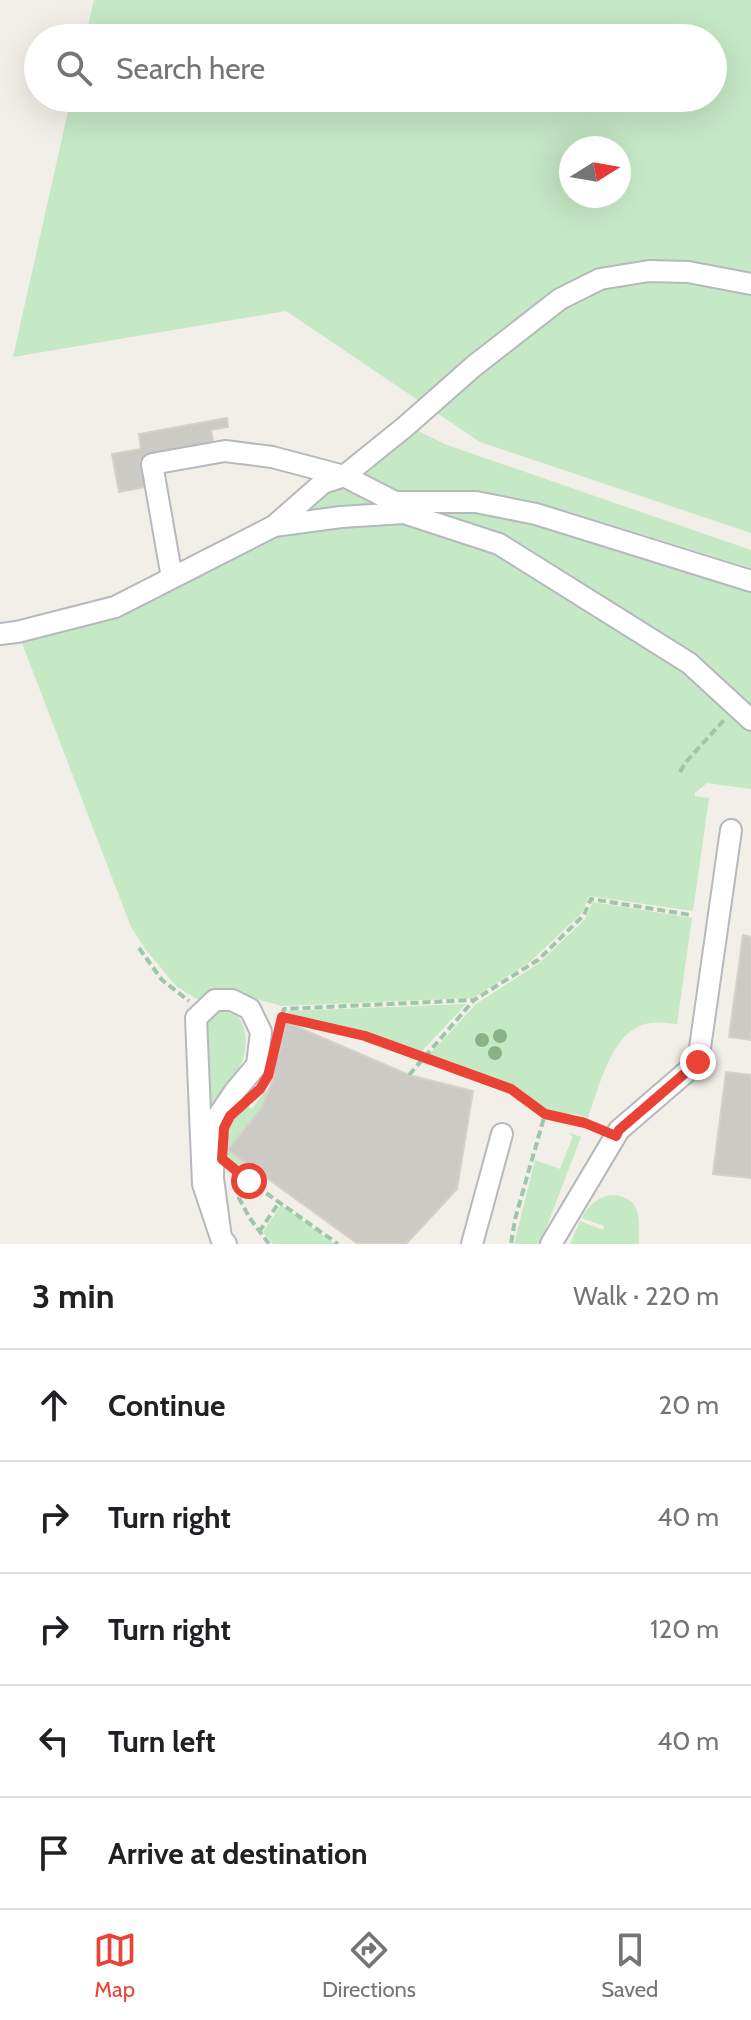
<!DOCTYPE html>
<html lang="en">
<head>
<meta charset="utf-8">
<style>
	body { margin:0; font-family:Cabin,sans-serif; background:#f2f2f2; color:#202124 }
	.compass { position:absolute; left:559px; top:136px; width:72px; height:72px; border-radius:50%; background:#fff; box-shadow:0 8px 32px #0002; rotate:79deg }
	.stop { position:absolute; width:24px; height:24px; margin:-18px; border:6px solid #ea4335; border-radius:50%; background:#fff }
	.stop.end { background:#ea4335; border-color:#fff; box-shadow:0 2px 8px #0008 }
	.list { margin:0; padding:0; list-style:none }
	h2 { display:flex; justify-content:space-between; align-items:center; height:104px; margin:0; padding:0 32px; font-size:34px }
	h2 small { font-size:26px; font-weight:400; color:#757577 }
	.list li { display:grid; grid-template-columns:52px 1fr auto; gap:24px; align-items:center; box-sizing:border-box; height:112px; padding:0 32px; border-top:2px solid #e0e0e0 }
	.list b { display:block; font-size:30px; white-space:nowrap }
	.list em { font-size:26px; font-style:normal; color:#757577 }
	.icon { flex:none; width:44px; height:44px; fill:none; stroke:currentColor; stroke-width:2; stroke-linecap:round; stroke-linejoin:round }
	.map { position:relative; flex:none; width:751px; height:1244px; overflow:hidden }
	.search { position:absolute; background:#fff; box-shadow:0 8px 32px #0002; left:24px; right:24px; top:24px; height:88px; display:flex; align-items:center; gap:20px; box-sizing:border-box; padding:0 28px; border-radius:44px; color:#757577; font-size:30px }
	.sheet { height:664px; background:#fff }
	nav { display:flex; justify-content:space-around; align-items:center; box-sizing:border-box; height:112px; border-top:2px solid #e0e0e0; background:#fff; font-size:22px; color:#757577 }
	nav a { display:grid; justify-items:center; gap:4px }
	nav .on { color:#ea4335 }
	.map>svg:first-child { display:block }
	.green { fill:#c5e8c5; fill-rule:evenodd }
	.building { fill:#cccac5; stroke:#d6d1c6; stroke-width:2 }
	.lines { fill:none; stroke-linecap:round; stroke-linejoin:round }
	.minor-casing { stroke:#b5b8bc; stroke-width:24 }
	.path { stroke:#9cc7a9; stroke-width:4; stroke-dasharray:8 4; stroke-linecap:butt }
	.minor { stroke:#fff; stroke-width:20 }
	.tree { fill:#89b387 }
	.route { stroke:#ea4335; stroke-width:10 }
</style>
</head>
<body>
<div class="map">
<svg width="751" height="1244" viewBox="0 0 751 1244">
	<rect width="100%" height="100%" fill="#f1efe8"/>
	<path class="green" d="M94,0h657v533l-271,-91 -194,-131 -273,46 58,-259h642v-60h-628zM571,148h48v48h-48z
		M412,428l35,17 304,105v18l-181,-56 -40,-10 -42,-7h-89l-32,-18 -1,-6z
		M344,484l44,23 -91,8 13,-17z
		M426,510l73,5 252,73v123l-186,-139 -69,-39 -38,-14 -28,-6z
		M402,520l87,26 172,106 90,77v60l-44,-6 -12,10v3l14,2 -16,113 -104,-15 -7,17 -51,48 -58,37 -191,8 -26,-7 -15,-8 -10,-1 -31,11 -24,-15 -30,-36 -15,-23 -111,-289 277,-110z
		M593,902l99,16 -15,106c-10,-1 -21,-3 -32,0 -34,9 -46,64 -57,94l-12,-4 -25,-1 -42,-29 -80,-29 47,-51 62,-40 47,-45z
		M466,1004l-45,48 -59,-21 -75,-16 2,-4z
		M222,1012c13,0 19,5 22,17 9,31 -16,57 -35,79l-8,-73 7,-18 6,-4z
		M266,1089l2,2 -7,18 -32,41 25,19 -4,7c-7,-5 -15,-9 -20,-16 -8,-11 -7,-32 2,-42 5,-5 11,-9 16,-12l4,3z
		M570,1133l11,4 -41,107h-26l21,-84 25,9 13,-33 -4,-2z
		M613,1195c31,3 25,25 26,49h-69l10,-23 23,9 1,-4 -22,-8c6,-13 17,-22 31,-23z
		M281,1205l54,39h-62l-10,-12z"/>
	<path class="building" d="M227,418l1,9 -17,3 3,16 -74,14 5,27 -26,5 -7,-38 29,-5 -2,-15z
		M743,935l8,2v103l-22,-3z
		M286,1022l123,53 64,16 -16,98 -51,55h-48l-130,-94 33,-41 14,-34h-3l4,-21 3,1z
		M726,1072l25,3v103l-38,-4z"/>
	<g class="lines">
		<g class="minor-casing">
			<path id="minor" d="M395,502h81l60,12 215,67
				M274,526l67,-9 63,-4 95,31 190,119 62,57
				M172,578l-20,-114 73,-13 47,6 72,19 51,26 9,11
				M0,634l17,-2 98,-25 159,-81 49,-43 21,-7 62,-50 68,-60 86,-67 40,-20 49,-8 39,1 63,12
				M221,1238l-8,-60 1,-56 21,-31 22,-26 4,-33 -11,-23 -18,-9h-17l-19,18 7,166 18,54 5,6
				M472,1244l30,-110
				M551,1244l68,-114 79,-68 33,-232"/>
		</g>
		<path class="path" d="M680,772l5,-9 39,-43
			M139,948l23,32 27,21
			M282,1017l83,19 146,53 34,25 -30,105 -4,25
			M280,1026l4,-17 190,-9 64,-40 46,-45 7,-16 100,16
			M409,1075l65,-75
			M545,1114l40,9 15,6
			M232,1167l17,14
			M259,1232l21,-31
			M269,1244l-20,-27 -10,-19 10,-17 89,63"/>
		<use href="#minor" class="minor"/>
	</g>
	<g class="tree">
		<circle cx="500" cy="1036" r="7"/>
		<circle cx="482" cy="1040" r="7"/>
		<circle cx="495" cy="1053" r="7"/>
	</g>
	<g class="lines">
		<path class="route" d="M249,1181l-27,-22 2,-31 6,-12 30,-27 8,-13 14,-59 83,19 146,53 34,25 40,9 31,13 3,-6 79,-68"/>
	</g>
</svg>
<svg class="compass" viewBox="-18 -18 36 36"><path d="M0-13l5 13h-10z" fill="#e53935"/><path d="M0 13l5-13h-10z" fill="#757577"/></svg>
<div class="stop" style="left:249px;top:1181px"></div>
<div class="stop end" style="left:698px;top:1062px"></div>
<div class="search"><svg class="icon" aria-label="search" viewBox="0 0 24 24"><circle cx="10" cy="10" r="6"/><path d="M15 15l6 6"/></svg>Search here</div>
</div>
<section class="sheet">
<h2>3 min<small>Walk · 220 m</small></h2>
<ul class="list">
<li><svg class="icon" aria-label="ahead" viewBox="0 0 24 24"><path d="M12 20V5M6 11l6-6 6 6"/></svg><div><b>Continue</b></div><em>20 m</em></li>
<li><svg class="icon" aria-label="right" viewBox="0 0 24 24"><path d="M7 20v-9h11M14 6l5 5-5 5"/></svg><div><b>Turn right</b></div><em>40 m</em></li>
<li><svg class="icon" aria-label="right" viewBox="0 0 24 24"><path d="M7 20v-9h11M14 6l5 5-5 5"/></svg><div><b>Turn right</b></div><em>120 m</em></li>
<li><svg class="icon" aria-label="left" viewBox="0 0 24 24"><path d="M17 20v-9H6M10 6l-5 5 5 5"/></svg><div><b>Turn left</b></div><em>40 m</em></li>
<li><svg class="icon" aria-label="arrive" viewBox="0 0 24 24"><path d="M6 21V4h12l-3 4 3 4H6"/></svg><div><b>Arrive at destination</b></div></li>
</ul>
</section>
<nav>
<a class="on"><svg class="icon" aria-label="map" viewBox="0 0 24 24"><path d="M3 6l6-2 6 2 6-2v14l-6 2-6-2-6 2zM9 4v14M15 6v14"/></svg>Map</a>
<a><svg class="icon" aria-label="directions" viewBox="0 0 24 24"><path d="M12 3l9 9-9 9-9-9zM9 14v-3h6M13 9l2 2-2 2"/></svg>Directions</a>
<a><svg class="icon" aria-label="saved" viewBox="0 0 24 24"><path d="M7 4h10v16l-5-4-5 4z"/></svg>Saved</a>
</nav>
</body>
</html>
